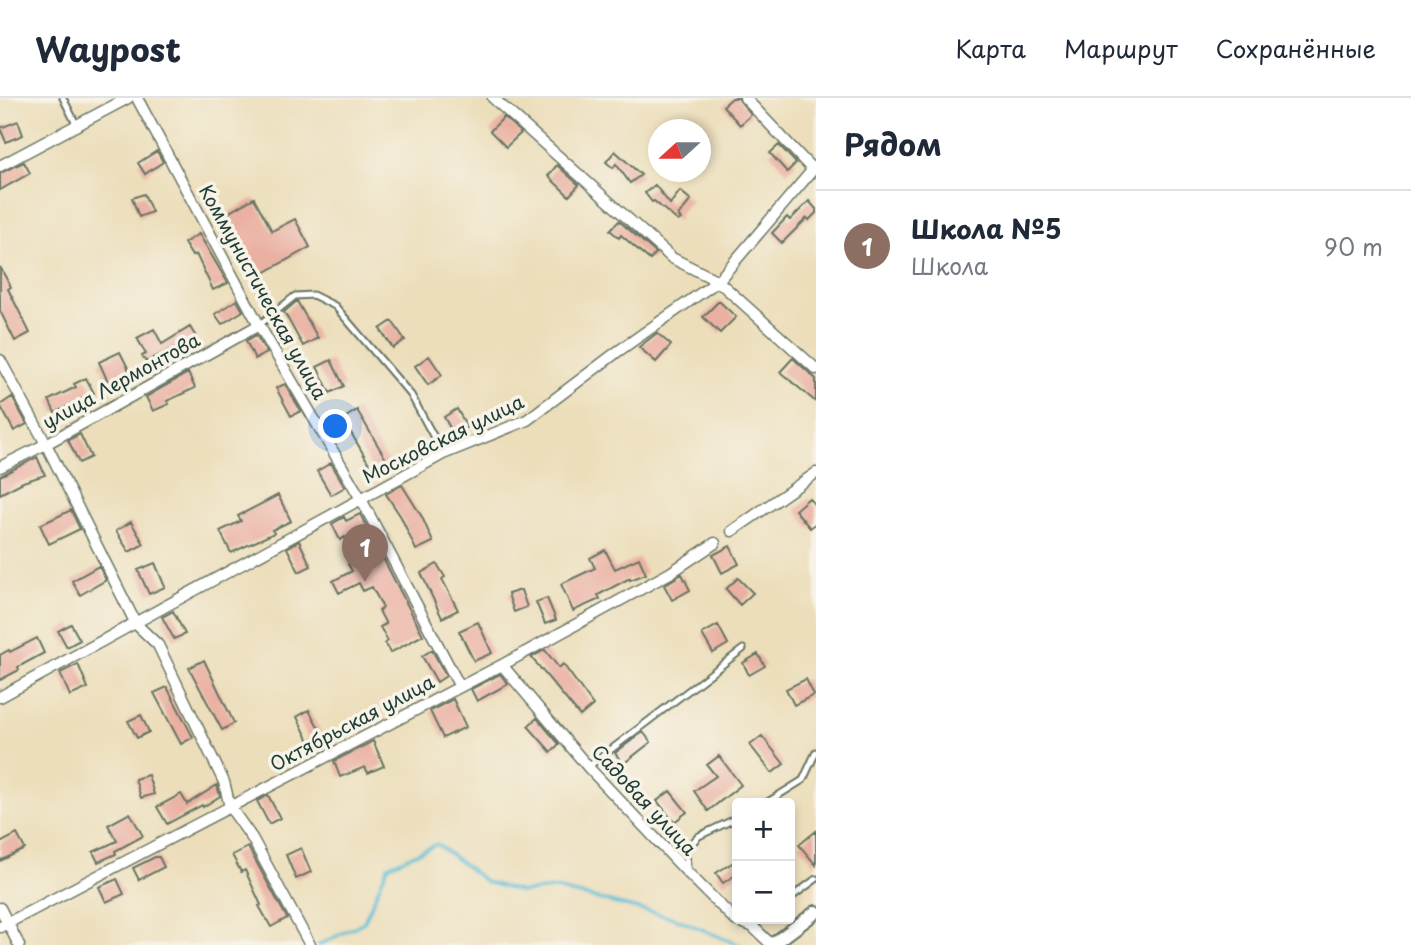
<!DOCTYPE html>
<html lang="ru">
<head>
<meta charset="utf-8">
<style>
	body { margin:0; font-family:"Playpen Sans",sans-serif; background:#f6f6f7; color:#1f2937 }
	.controls { position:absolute; right:21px; bottom:21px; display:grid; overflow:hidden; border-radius:7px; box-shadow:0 4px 10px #0003 }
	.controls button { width:63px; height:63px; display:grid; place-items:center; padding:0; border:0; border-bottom:2px solid #e0e1e3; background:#fff; color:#1f2937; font:35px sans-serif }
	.compass { position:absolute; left:648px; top:21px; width:63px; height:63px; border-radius:50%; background:#fff; box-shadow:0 4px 10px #0003; rotate:249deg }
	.you { position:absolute; left:336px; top:329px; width:24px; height:24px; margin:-18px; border:5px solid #fff; border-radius:50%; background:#1a73e8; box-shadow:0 0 0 10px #1a73e833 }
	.badge { display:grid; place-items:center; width:46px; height:46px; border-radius:50%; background:#b45309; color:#fff; font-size:23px; font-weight:700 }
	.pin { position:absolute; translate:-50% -58px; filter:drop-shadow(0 2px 4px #0008) }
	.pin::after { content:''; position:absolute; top:37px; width:24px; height:21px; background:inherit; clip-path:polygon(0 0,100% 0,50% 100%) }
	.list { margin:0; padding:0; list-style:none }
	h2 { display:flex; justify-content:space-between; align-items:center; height:91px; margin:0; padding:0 28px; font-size:30px }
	h2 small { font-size:23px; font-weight:400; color:#747a83 }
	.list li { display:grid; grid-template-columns:46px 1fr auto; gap:21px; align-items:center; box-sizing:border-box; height:112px; padding:0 28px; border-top:2px solid #e0e1e3 }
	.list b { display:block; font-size:26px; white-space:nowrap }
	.list p { margin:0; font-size:23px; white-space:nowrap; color:#747a83 }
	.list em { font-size:23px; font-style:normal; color:#747a83 }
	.map { position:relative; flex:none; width:816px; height:847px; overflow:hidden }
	header { display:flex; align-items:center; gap:42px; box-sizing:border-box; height:98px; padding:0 35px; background:#fff; border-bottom:2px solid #e0e1e3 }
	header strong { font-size:33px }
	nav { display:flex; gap:38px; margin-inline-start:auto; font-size:24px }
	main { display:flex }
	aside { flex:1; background:#fff }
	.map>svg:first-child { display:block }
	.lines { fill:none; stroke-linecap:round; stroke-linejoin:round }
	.stream { stroke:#55bad3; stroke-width:3.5 }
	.building { fill:#eab1a3 }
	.service-casing { stroke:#677563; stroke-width:9 }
	.minor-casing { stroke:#677563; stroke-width:13 }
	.tertiary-casing { stroke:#677563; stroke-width:16 }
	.service { stroke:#fff; stroke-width:5 }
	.minor { stroke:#fff; stroke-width:10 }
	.tertiary { stroke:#fff; stroke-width:12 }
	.labels { text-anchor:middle; stroke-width:7; stroke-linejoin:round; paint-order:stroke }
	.street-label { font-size:19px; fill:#1f3d34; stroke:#f7f3e8 }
</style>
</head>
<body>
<header>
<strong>Waypost</strong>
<nav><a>Карта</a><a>Маршрут</a><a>Сохранённые</a></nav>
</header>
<main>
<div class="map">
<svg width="816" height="847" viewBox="0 0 816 847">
	<rect width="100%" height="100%" fill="#f7f3e8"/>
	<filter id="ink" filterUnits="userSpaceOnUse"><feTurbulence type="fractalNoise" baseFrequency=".0143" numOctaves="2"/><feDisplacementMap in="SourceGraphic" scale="14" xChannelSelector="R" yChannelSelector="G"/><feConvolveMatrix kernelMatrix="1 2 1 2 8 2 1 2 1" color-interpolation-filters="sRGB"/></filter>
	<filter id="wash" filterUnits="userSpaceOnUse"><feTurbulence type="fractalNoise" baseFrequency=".00686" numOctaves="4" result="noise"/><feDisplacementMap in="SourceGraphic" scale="28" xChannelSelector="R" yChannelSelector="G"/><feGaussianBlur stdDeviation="1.57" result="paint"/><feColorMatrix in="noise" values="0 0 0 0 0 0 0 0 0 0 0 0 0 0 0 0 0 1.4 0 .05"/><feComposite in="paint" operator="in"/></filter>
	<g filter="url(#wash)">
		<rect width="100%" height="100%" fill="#ecdeba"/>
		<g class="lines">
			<path class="stream" d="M319,847l45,-23 24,-56 49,-22 49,38 35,10 35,-3 119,29 64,27"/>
		</g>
		<g id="blocks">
			<path class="building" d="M732,0h6l13,17 -11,10 -17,-19z
				M504,19l17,16 -15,14 -16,-16z
				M18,23l5,14 -17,7 -6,-14z
				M779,47l17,18 -9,9 -17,-19z
				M157,53l6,11 -18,12 -7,-11z
				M615,53l26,24 -11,8 -14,-19 -3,4 -7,-6z
				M24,64l6,11 -30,17v-17z
				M557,67l22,20 -10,11 -21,-20z
				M655,87l15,19 10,-13 11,9 -13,16 3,3 -3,2 -24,-20 -2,1 -7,-9z
				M144,96l8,18 -13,5 -7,-19z
				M254,100l18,33 23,-12 15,28 -52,29 -30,-63z
				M809,103l7,8v4l-7,7 -2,-2 -25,25 -10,-10 15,-16 3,3z
				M619,123l37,32 -6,7 -29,-25 -2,3 -9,-8z
				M199,136l29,49 -15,7 -17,-36 -4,2 -8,-13z
				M0,169l11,20 -3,2 22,44 -15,8 -15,-30z
				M237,202l6,11 -21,13 -7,-10z
				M297,203l21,37 -15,8 -19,-34z
				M719,203l17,16 -16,16 -17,-16z
				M392,223l13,19 -12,8 -13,-19z
				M190,229l6,10 -50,25 -4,-6 4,-2 -9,-16 17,-9 8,15z
				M657,235l14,12 -15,17 -17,-15z
				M256,237l11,18 -12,6 -9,-18z
				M120,254l10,20 -22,10 -9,-20z
				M429,258l13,19 -14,10 -13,-19z
				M793,260l23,21v23l-36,-30z
				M331,262l13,26 -14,7 -13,-26z
				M188,275l7,15 -28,13 2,3 -16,7 -7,-14z
				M86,280l8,15 -39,20 -6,-13 27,-13 -2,-3z
				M285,286l16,27 -10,5 -15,-28z
				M12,299l15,27 -13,7 -14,-26z
				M457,311l10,18 -13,8 -10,-18z
				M357,312l33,56 -15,8 -32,-55z
				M80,336l11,23 -12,6 -11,-23z
				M37,359l8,18 -22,7 -23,12v-18z
				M331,365l14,24 -14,8 -14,-24z
				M402,387l20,32 11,25 -17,8 -15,-33 -15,-23z
				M278,397l13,26 -19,9 2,3 -43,20 -11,-22 21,-10 -3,-5z
				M809,400l7,9v16l-6,5 -15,-18z
				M71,412l9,19 -31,15 -9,-19z
				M360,416l63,121 -33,18 -5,-10 3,-2 -8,-14 6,-3 -7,-13 4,-3 -11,-21 -9,4 -4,-8 -20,10 -6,-12 19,-10 -4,-7 9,-4 -12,-23 -5,3 -8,-16 12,-7 2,4z
				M131,424l13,22 -15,8 -13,-21z
				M299,443l12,25 -12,6 -12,-24z
				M730,448l9,18 -17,9 -9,-18z
				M605,452l10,19 24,-11 7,16 -16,6v-2l-32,17 2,4 -27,12 -12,-27 34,-16 -5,-10z
				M155,465l10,24 -16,7 -11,-24z
				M437,466l8,13 -3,2 16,31 -16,8 -21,-45z
				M99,468l7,14 -26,15 -8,-14z
				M682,476l8,16 -18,10 -8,-15z
				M738,480l15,15 -13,12 -14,-16z
				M521,492l6,17 -13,5 -6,-18z
				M547,500l9,22 -11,4 -9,-22z
				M173,513l12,23 -11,5 -12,-22z
				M478,524l14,31 -18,8 -15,-30z
				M71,526l9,16 -13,7 -9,-16z
				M718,527l10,19 -15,9 -11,-19z
				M37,540l7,15 -26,14 1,3 -19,10v-25l9,-5 1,2z
				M432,552l14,26 -9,6 -15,-26z
				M545,552l14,18 4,-4 30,41 -13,11 -49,-59z
				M758,556l7,12 -16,9 -6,-12z
				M204,562l30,63 -12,7 -33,-62z
				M78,566l10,24 -18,8 -10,-23z
				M500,576l8,10 -31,17 -6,-12z
				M806,581l8,16 -20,10 -8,-16z
				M167,589l26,50 -12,7 -27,-51z
				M453,601l13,28 -23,11 -13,-27z
				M309,612l13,24 -13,7 -12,-24z
				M141,617l8,17 -12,6 -9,-17z
				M537,620l22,26 -8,8 -23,-26z
				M643,634l8,10 -28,22 -8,-11z
				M762,638l22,28 -12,9 -22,-28z
				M373,643l11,25 -16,7 -3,-6 -25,10 -6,-16z
				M719,658l22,29 -33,26 -14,-20 22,-15 -9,-11z
				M148,677l6,19 -13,4 -6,-19z
				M217,687l3,11 -17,11 -1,-2 -35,19 -10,-17 24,-13 6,10z
				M670,693l17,21 -13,10 -17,-21z
				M268,697l12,23 -11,6 -12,-23z
				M130,715l13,23 -28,15 1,3 -18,8 -5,-10 24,-11 -9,-16z
				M816,733v34l-17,-20z
				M17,736l8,15 -25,12v-18z
				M248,749l39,71 -16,9 -12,-21 2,-1 -16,-35 -4,2 -9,-17z
				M301,750l10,24 -15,7 -10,-24z
				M155,759h4l5,10 -25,13 -6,-12z
				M737,762v14l-14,9 -7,-10z
				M117,781l7,15 -18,8 -7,-15z"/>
		</g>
	</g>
	<g filter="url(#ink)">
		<use href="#blocks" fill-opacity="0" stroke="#677563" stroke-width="2"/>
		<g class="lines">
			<g class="service-casing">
				<path id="service" d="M63,0l14,28
					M259,227l36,-29 18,-1 22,11 76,89 32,59
					M588,669l155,-118
					M766,705l37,-23 13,-28
					M687,771l-1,-20 13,-13 38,-18
					M790,800l26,-19
					M752,828l10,-7"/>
			</g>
			<g class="minor-casing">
				<path id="minor" d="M137,0l122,227 102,174 99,188
					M493,0l179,160 46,23 98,88
					M745,0l68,72
					M0,68l128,-68
					M0,262l46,84 90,180 22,21 66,137 6,25 22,31 58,107
					M0,369l46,-23 213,-119
					M732,433l84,-58
					M502,567l86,102 99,105 48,48 17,6 20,19
					M0,599l443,-243 84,-34 90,-68 101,-71 98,-115
					M0,810l19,37
					M0,829l502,-262 168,-92 45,-30"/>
			</g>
			<g class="tertiary-casing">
				<path id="tertiary" d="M772,847l44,-33"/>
			</g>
			<use href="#service" class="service"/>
			<use href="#minor" class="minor"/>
			<use href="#tertiary" class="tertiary"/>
		</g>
	</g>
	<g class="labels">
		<g class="street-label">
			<text transform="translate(263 194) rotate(61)" y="7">Коммунистическая улица</text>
			<text transform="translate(121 283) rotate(-29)" y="7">улица Лермонтова</text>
			<text transform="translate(443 341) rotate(-26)" y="7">Московская улица</text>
			<text transform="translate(352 625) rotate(-28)" y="7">Октябрьская улица</text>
			<text transform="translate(644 702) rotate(47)" y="7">Садовая улица</text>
		</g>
	</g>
</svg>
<div class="controls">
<button>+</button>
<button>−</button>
</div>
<svg class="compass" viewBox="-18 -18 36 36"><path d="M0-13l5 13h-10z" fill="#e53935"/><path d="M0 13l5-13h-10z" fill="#747a83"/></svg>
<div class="you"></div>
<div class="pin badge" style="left:365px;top:484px;background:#8d6e63">1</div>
</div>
<aside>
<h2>Рядом<small></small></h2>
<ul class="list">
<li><span class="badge" style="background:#8d6e63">1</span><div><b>Школа №5</b><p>Школа</p></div><em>90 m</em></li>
</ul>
</aside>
</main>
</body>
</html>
